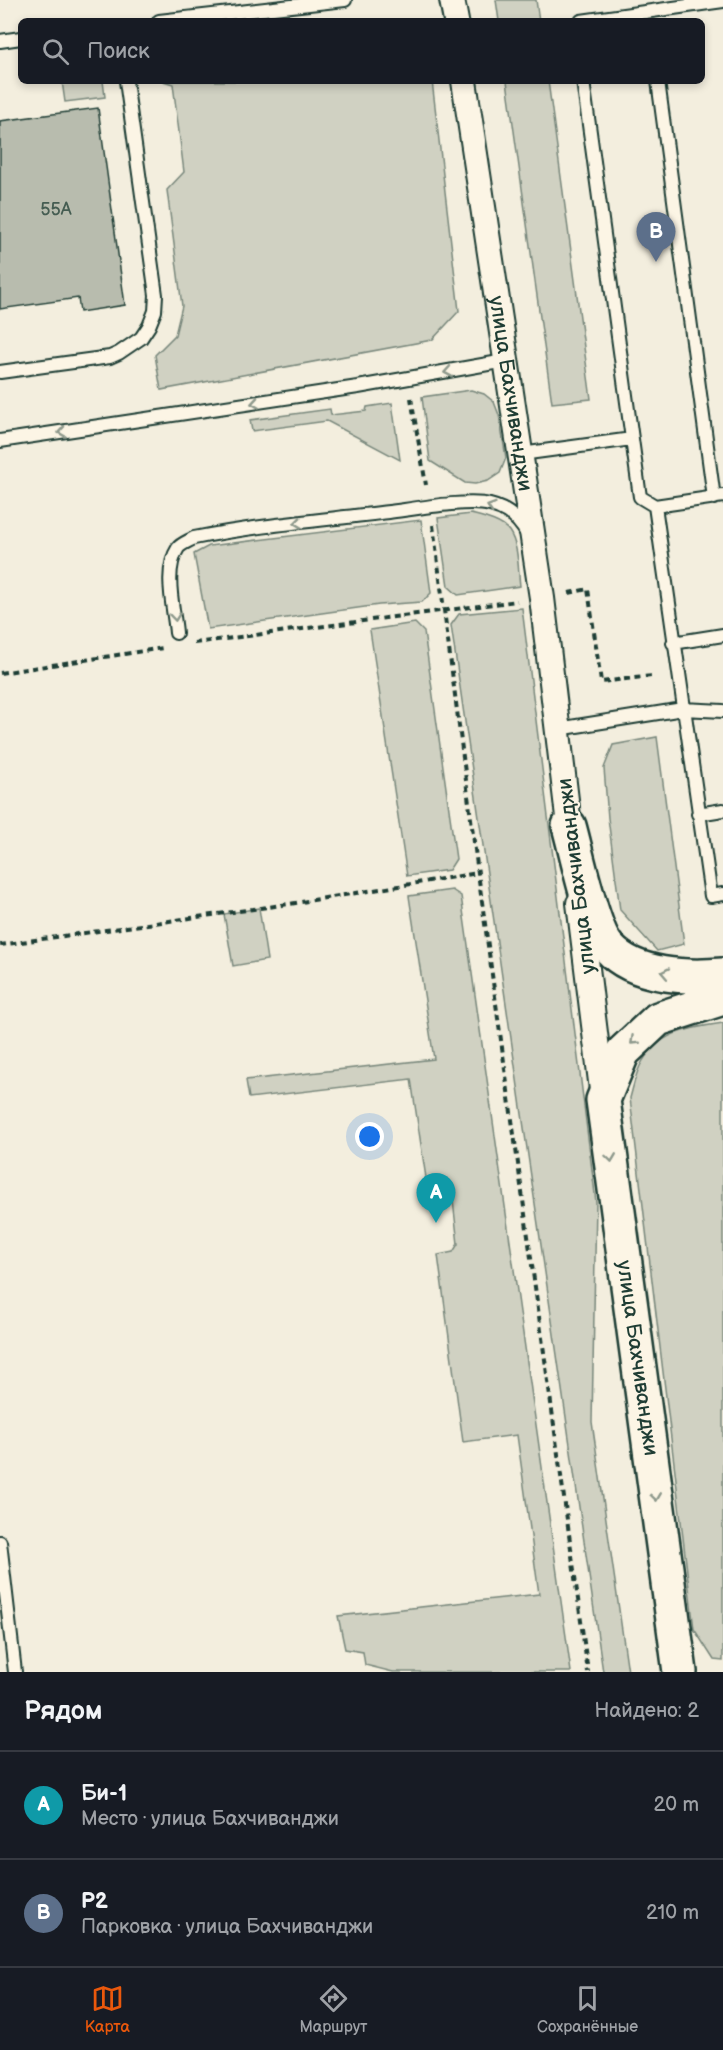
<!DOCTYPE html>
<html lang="ru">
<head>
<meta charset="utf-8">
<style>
	body { margin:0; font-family:"Balsamiq Sans",sans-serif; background:#20242c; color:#f1f3f6 }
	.you { position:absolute; left:370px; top:1137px; width:21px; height:21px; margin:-15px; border:4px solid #fff; border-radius:50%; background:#1a73e8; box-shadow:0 0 0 9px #1a73e833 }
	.badge { display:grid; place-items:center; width:39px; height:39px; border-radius:50%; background:#ea580c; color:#fff; font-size:20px; font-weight:700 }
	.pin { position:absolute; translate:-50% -50px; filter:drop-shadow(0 2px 3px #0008) }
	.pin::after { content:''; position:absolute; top:32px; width:21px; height:18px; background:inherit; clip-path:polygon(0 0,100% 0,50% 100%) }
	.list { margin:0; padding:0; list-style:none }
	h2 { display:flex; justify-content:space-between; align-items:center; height:78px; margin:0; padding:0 24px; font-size:26px }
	h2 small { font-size:20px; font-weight:400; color:#9ea1a6 }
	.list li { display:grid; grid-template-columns:39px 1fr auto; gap:18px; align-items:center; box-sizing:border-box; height:108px; padding:0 24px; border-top:2px solid #363941 }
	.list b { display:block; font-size:22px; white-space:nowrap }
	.list p { margin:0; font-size:20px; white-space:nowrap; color:#9ea1a6 }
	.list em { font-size:20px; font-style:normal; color:#9ea1a6 }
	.icon { flex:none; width:33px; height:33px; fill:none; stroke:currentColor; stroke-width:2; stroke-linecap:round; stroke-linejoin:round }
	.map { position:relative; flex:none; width:723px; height:1672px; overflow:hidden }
	.search { position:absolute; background:#171b24; box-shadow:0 3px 9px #0003; left:18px; right:18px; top:18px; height:66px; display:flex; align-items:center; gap:15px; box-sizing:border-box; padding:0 21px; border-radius:9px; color:#9ea1a6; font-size:22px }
	.sheet { height:294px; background:#171b24 }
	nav { display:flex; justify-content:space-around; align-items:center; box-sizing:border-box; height:84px; border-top:2px solid #363941; background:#171b24; font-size:16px; color:#9ea1a6 }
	nav a { display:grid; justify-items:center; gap:3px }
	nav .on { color:#ea580c }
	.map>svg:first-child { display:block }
	.green { fill:#d0d1c2; stroke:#78877b; stroke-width:1.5 }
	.building { fill:#b8bcae; stroke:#1f3d34; stroke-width:1.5 }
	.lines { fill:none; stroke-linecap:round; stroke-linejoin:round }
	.service-casing { stroke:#1f3d34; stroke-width:16 }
	.minor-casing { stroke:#1f3d34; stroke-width:28 }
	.trunk-casing { stroke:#1f3d34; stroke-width:38 }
	.path { stroke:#1f3d34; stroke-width:4; stroke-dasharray:6 4.5; stroke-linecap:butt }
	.service { stroke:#fcf5e5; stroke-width:12 }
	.minor { stroke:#fcf5e5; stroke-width:24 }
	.trunk { stroke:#fcf5e5; stroke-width:33 }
	.oneway { stroke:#8e998c }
	.labels { text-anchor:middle; stroke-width:4.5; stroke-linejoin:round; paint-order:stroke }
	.number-label { font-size:18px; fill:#455d52 }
	.street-label { font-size:21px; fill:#1f3d34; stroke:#fcf5e5 }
</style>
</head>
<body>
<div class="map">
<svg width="723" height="1672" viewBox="0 0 723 1672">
	<rect width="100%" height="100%" fill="#f3eede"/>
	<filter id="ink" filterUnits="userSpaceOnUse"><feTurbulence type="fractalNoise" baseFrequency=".0167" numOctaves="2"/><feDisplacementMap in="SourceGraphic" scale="12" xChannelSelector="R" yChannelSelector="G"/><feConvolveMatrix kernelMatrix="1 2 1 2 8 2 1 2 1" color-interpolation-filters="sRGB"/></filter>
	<g filter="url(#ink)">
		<path class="green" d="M496,0h40l3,21h-40z
			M62,81h41l2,16 -40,5z
			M163,81h269l27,230 -27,29 -271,50 -6,-35 20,-20 7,-29 -15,-116 17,-18 -11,-88z
			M507,81h41l43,318 -39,4z
			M471,390l13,4 10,8 5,13 7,43 -6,15 -12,8 -13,3 -10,-1 -35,-22 -8,-64z
			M392,403l8,57 -73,-39 -75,10 -2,-11 80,-11 1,6 35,-4 1,-4z
			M471,514c11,3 30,7 38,17 10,14 9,39 11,55l-62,9 -10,-9 -10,-68z
			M421,520l10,73 -9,9 -43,3 -171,24 -14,-75 15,-8z
			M522,608l74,594 -4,220 36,250h-25l-152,-1047 8,-11z
			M415,623l9,9 32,227 -7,11 -42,6 -37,-246z
			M657,737l27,207 -27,7 -37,-41 -12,-92 -4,-50 9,-23z
			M452,890l9,6 110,776h-178l-28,-7 -2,-13 -18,-3 -7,-33 201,-22 -22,-159 -54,7 -25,-187 15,-3 5,-8 -5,-43 -10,-8 -15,-2 -17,-112 -162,19 -3,-18 188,-21 -25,-163z
			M259,908l8,52 -34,6 -9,-52z
			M723,1023v638l-9,-1 -20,-31 -64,-531c3,-10 5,-22 10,-32 17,-34 48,-38 83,-43z"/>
		<path class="building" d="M98,108l27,197 -45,7 -2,-14 -78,11v-188z"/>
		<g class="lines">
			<g class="service-casing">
				<path id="service" d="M159,21l186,-21
					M581,21l142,-20
					M0,41l21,-3
					M583,81l49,358
					M658,81l56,417
					M0,372l110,-15 9,-4 22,-15 8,-12 6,-15 1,-16 -30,-214
					M0,441l358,-54 147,-26
					M521,454l111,-15 8,58 15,9 68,-10
					M655,506l56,390 12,-2
					M176,633c-2,-25 -13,-62 2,-85 3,-4 11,-7 16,-10 64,-13 131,-18 195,-26 24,-3 80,-13 101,-7 17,4 30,15 38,31
					M673,643l50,-8
					M558,729l125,-20 40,2
					M698,814l25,-4
					M0,1542l15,130"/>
			</g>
			<g class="minor-casing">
				<g id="minor">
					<path d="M452,0l4,21"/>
					<path id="s1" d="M464,81l78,517 29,244"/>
					<path d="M579,903l24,195"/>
				</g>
			</g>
			<g class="trunk-casing">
				<path id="trunk" d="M569,826c8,28 23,104 40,122 26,29 79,30 114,27
					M680,1672l-77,-572 20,-48 35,-33 65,-21"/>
			</g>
			<path class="path" d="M411,398l15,87
				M433,525l45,348 110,799
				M569,593l19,-4 13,93 51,-6
				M194,643l323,-42
				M0,673l163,-25
				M0,945l289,-41 189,-31"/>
			<use href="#service" class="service"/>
			<use href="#minor" class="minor"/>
			<use href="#trunk" class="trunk"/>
		</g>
		<defs><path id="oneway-chevron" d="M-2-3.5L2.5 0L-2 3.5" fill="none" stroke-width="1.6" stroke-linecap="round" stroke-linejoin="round" transform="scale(1.5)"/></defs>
		<g class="oneway">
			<use href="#oneway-chevron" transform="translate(448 372) rotate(170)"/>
			<use href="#oneway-chevron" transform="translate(255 403) rotate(171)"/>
			<use href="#oneway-chevron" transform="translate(62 432) rotate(171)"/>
			<use href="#oneway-chevron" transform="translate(491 507) rotate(-162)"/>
			<use href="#oneway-chevron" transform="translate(298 523) rotate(173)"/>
			<use href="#oneway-chevron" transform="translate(175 617) rotate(84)"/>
			<use href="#oneway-chevron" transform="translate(665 973) rotate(-169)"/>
			<use href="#oneway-chevron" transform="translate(634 1041) rotate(137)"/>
			<use href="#oneway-chevron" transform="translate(611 1158) rotate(82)"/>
			<use href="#oneway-chevron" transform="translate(656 1497) rotate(82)"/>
		</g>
	</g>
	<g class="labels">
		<g class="number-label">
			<text x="56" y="215">55А</text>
		</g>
		<g class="street-label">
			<text dy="7" stroke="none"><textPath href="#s1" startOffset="316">улица Бахчиванджи</textPath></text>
			<text transform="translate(576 876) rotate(-97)" y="7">улица Бахчиванджи</text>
			<text transform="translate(638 1358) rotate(82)" y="7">улица Бахчиванджи</text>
		</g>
	</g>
</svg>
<div class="you"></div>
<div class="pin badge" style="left:436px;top:1223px;background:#0f9aa8">A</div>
<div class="pin badge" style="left:656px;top:262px;background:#5c6f8a">B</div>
<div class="search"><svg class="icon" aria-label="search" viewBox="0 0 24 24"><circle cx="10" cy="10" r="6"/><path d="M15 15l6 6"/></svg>Поиск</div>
</div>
<section class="sheet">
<h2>Рядом<small>Найдено: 2</small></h2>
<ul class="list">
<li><span class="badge" style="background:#0f9aa8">A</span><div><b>Би-1</b><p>Место · улица Бахчиванджи</p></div><em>20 m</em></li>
<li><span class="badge" style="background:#5c6f8a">B</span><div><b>P2</b><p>Парковка · улица Бахчиванджи</p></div><em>210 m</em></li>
</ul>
</section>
<nav>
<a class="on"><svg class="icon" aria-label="map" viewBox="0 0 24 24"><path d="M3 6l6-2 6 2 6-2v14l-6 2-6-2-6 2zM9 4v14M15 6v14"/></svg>Карта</a>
<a><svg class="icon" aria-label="directions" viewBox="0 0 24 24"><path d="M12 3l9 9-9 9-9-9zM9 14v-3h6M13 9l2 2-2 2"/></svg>Маршрут</a>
<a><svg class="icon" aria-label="saved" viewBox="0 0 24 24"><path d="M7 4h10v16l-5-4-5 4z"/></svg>Сохранённые</a>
</nav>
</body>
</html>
